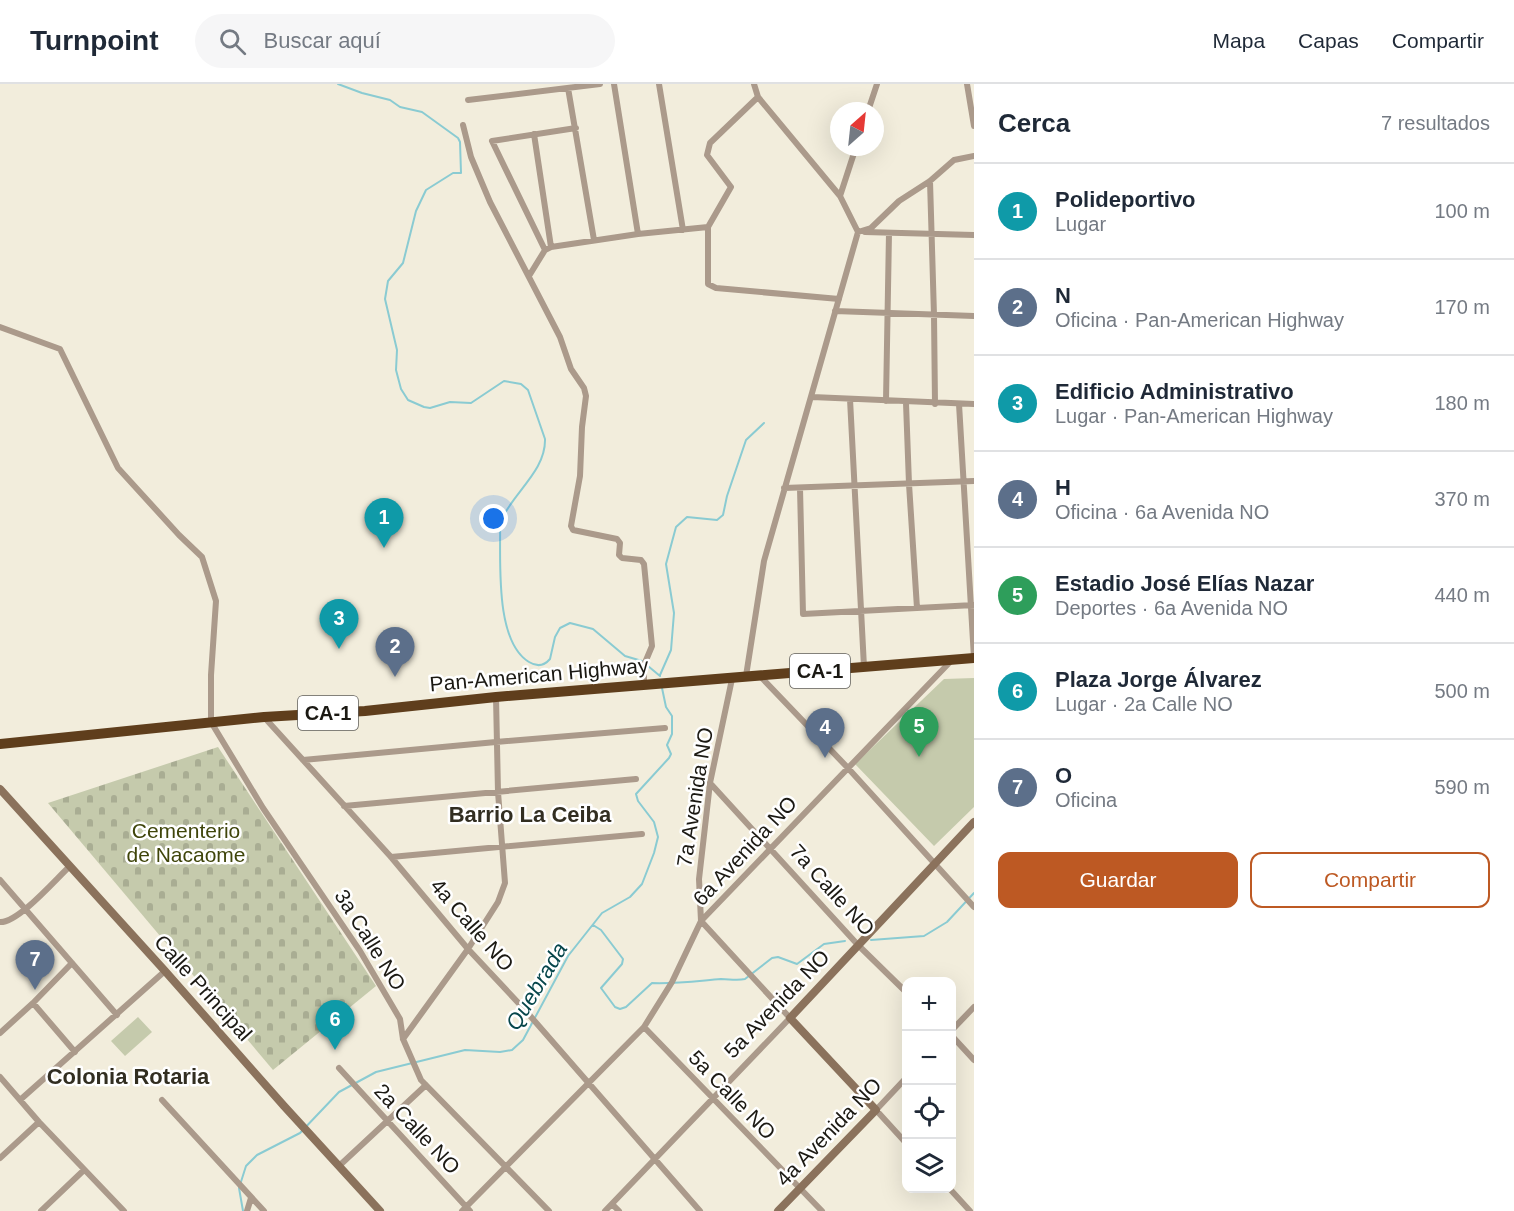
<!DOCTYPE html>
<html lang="es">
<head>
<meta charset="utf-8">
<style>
	body { margin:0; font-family:Arial,sans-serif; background:#f6f6f7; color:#1f2937 }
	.controls { position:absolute; right:18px; bottom:18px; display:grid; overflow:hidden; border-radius:12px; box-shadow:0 6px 24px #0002 }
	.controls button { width:54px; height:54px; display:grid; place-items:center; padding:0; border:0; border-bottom:2px solid #e0e1e3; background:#fff; color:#1f2937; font:30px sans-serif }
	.compass { position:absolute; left:830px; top:18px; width:54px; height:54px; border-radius:50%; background:#fff; box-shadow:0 6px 24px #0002; rotate:27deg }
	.you { position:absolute; left:494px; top:435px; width:21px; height:21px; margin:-15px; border:4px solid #fff; border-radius:50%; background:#1a73e8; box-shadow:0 0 0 9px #1a73e833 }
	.badge { display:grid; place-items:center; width:39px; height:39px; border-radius:50%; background:#bd5923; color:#fff; font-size:20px; font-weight:700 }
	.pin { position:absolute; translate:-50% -50px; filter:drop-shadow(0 2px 3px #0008) }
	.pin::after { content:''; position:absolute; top:32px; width:21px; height:18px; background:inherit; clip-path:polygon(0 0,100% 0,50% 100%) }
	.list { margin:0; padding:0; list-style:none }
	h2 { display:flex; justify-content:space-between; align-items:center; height:78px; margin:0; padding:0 24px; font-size:26px }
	h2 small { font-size:20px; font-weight:400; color:#747a83 }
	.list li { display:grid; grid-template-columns:39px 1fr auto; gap:18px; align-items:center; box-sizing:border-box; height:96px; padding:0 24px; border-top:2px solid #e0e1e3 }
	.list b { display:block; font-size:22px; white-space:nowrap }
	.list p { margin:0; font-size:20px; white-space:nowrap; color:#747a83 }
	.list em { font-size:20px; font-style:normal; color:#747a83 }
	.actions { display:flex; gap:12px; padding:18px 24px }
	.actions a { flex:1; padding:14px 0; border:2px solid #bd5923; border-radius:12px; text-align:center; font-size:21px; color:#bd5923 }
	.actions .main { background:#bd5923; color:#fff }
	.icon { flex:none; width:33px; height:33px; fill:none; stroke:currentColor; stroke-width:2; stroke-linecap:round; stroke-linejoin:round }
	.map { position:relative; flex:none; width:974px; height:1127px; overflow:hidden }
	header { display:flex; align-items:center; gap:36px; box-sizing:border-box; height:84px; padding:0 30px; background:#fff; border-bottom:2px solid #e0e1e3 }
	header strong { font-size:28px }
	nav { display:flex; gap:33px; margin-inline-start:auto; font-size:21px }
	.search { width:420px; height:54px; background:#f6f6f7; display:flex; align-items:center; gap:15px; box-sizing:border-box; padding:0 21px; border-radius:33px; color:#747a83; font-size:22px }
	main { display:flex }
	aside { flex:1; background:#fff }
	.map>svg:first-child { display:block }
	.green { fill:#c5caac }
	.cemetery { fill:url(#cemetery-stones) }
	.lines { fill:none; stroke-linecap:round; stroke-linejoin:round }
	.stream { stroke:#8acbd2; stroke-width:2 }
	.street { stroke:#ab9a8b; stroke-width:6 }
	.secondary { stroke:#8b725c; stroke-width:8 }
	.highway { stroke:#5f3e1c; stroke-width:10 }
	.labels { text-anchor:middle; stroke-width:5; stroke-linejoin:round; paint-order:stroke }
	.shield { fill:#fff; stroke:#5f5e5a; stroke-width:1.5 }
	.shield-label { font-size:20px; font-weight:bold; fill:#1b1913 }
	.street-label { font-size:21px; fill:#1b1913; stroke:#fff }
	.park-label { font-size:21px; fill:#3f450a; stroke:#fff }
	.neighbourhood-label { font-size:22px; font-weight:bold; fill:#322e21; stroke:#fff }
	.water-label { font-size:22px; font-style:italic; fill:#07464b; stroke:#fff }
</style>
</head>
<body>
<header>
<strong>Turnpoint</strong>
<div class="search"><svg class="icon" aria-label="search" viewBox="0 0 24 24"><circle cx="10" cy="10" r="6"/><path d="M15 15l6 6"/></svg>Buscar aquí</div>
<nav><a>Mapa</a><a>Capas</a><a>Compartir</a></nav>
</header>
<main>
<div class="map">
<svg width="974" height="1127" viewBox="0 0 974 1127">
	<defs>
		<pattern id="cemetery-stones" width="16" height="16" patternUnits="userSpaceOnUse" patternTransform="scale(1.5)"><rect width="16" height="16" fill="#c5caac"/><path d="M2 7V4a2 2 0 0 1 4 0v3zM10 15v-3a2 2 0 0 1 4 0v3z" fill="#a9ad93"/></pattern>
	</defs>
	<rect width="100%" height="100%" fill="#f2eddc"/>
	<path class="green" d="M974,594v129l-40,39 -79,-82 89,-85z
		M138,933l14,15 -27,24 -14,-15z"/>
	<path class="cemetery" d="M218,663l158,239 -103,84 -225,-267z"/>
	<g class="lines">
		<path class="stream" d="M338,0l24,9 28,7 10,7 22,5 36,26 2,4 1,31h-8l-27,17 -10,21 -13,52 -15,18 -3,18 12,51 -1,20 5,19 7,11 16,7 6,1 20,-6 21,1 33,-22 17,3 7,6 17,49c1,33 -34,55 -45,84 1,35 -6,118 29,139 8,5 15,4 21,-3l5,-22 5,-9 10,-5 23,6 32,27 17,5 18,15
			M660,591l11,-25 3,-37 -8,-49 10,-37 11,-10 30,3 6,-5 4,-19 19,-56 18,-17
			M593,841l8,5 22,29 -1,5 -21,24 14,19 5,2 6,-2 26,-24c23,1 45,-2 69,-4 8,0 16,2 24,0l27,-21 6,-1 19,7 27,-20 21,-3
			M871,856l53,-4 23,-14 27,-29
			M243,1127l-4,-23 7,-22 11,-11 43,-22 39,-41 37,-20 89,-22 35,2 12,-2 11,-10 45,-84 34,-43 28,-16 12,-13 12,-31 4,-16 -4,-15 -16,-21 -2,-7 33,-36 2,-4 -4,-9 5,-11v-18l-6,-9 -4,-19"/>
		<path class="street" d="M614,0l24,150
			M659,0l24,146
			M967,0l7,42
			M568,4l26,152
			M758,13l-48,46 -3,12 24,32 -23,40v57l8,4 123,11
			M468,16l132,-16
			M868,27l9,-27
			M463,41l8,32 19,45 70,135 11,32 13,19 2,8 -4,31 -2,49 -9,50 2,4 44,9 3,4 -1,12 3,3 19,2 3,4 8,82 -8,19v20
			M534,50l17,113
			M930,97l4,134 1,89
			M840,112l16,-49
			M858,148l13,-4 28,-27 31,-20 24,-21 20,-4
			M865,148l109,3
			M545,166l-53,-109 84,-13
			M529,192l16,-26 6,-3 87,-13 70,-7
			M835,227l139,5
			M0,243l60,22 58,119 61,67 23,22 14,44 -5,74v47l52,86 97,143 40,68 3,20 18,41 128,131
			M812,313l162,7
			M850,315l14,268
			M886,317l3,-168
			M906,319l3,81 8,124
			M959,320l15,254
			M784,404l190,-7
			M800,404l3,126 171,-9
			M746,592l18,-115 94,-329 -18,-36 -82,-99 -4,-13
			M760,592l87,91 127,140
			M264,633l127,140 77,92 57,61 175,201
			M303,676l193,-18 169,-14
			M710,699l148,162 48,47
			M344,722l292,-27
			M391,773l251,-23
			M0,796l117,135
			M701,837l-2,-42 11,-96 22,-104
			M0,838c18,1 55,-42 69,-55
			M72,879l-39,40 42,49
			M644,943l178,184
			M952,946l22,-23
			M0,949l33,-30
			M952,952l22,24
			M403,955l65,-90 30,-47 7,-19 -7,-91 -2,-95
			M339,984l131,143
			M0,993l39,45 85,89
			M906,994l-30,32 30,33
			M20,1016l145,-129
			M162,1016l102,111
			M0,1074l39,-36
			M339,1082l87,-81
			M949,1104l21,23
			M612,1120l7,7
			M41,1127l43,-41
			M247,1127l4,-13
			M462,1127l182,-184 28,-45 29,-61 250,-260
			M605,1127l185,-193 -89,-97"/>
		<path class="secondary" d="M0,705l165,182 119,135 96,105
			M778,1127l98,-101 -86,-92 184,-196"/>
		<path class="highway" d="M0,660l264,-27 101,-6 131,-14 478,-39"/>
	</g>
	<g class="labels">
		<g class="shield">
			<rect x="790" y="570" width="60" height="34" rx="4.5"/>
			<rect x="298" y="612" width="60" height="34" rx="4.5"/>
		</g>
		<g class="shield-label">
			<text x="820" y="594">CA-1</text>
			<text x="328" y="636">CA-1</text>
		</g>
		<g class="street-label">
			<text transform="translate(539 591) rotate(-5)" y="7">Pan-American Highway</text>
			<text transform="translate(695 713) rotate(-81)" y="7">7a Avenida NO</text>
			<text transform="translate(745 767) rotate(-47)" y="7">6a Avenida NO</text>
			<text transform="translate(832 806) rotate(48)" y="7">7a Calle NO</text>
			<text transform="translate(472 841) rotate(49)" y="7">4a Calle NO</text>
			<text transform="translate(370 856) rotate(58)" y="7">3a Calle NO</text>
			<text transform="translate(203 904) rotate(48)" y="7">Calle Principal</text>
			<text transform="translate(777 920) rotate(-46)" y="7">5a Avenida NO</text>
			<text transform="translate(732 1011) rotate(46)" y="7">5a Calle NO</text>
			<text transform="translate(417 1045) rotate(47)" y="7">2a Calle NO</text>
			<text transform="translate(829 1048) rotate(-46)" y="7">4a Avenida NO</text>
		</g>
		<g class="park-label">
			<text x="186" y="754">Cementerio<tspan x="186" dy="24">de Nacaome</tspan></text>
		</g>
		<g class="neighbourhood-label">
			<text x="530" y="738">Barrio La Ceiba</text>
			<text x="128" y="1000">Colonia Rotaria</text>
		</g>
		<g class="water-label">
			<text transform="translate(536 902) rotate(-59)" y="8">Quebrada</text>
		</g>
	</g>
</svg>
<div class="controls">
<button>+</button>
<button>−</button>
<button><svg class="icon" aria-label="locate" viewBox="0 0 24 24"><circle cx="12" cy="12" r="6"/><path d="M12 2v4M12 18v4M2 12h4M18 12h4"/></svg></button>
<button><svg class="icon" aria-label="layers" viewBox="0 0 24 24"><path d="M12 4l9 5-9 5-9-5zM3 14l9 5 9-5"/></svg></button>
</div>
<svg class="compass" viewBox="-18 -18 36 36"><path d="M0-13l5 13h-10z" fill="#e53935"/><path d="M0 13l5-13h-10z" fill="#747a83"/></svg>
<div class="you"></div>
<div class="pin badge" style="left:384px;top:464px;background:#0f9aa8">1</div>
<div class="pin badge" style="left:395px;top:593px;background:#5c6f8a">2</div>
<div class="pin badge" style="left:339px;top:565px;background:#0f9aa8">3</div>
<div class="pin badge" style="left:825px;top:674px;background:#5c6f8a">4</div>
<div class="pin badge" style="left:919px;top:673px;background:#2e9e5b">5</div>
<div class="pin badge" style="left:335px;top:966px;background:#0f9aa8">6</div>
<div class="pin badge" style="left:35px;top:906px;background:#5c6f8a">7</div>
</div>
<aside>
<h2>Cerca<small>7 resultados</small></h2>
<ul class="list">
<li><span class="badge" style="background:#0f9aa8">1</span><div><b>Polideportivo</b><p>Lugar</p></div><em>100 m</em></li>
<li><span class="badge" style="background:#5c6f8a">2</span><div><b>N</b><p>Oficina · Pan-American Highway</p></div><em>170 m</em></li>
<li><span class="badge" style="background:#0f9aa8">3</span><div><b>Edificio Administrativo</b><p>Lugar · Pan-American Highway</p></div><em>180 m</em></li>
<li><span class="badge" style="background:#5c6f8a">4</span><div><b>H</b><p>Oficina · 6a Avenida NO</p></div><em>370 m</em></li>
<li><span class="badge" style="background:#2e9e5b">5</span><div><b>Estadio José Elías Nazar</b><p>Deportes · 6a Avenida NO</p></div><em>440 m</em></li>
<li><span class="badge" style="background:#0f9aa8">6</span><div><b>Plaza Jorge Álvarez</b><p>Lugar · 2a Calle NO</p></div><em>500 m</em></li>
<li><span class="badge" style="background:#5c6f8a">7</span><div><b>O</b><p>Oficina</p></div><em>590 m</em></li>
</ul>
<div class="actions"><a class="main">Guardar</a><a>Compartir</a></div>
</aside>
</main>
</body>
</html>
